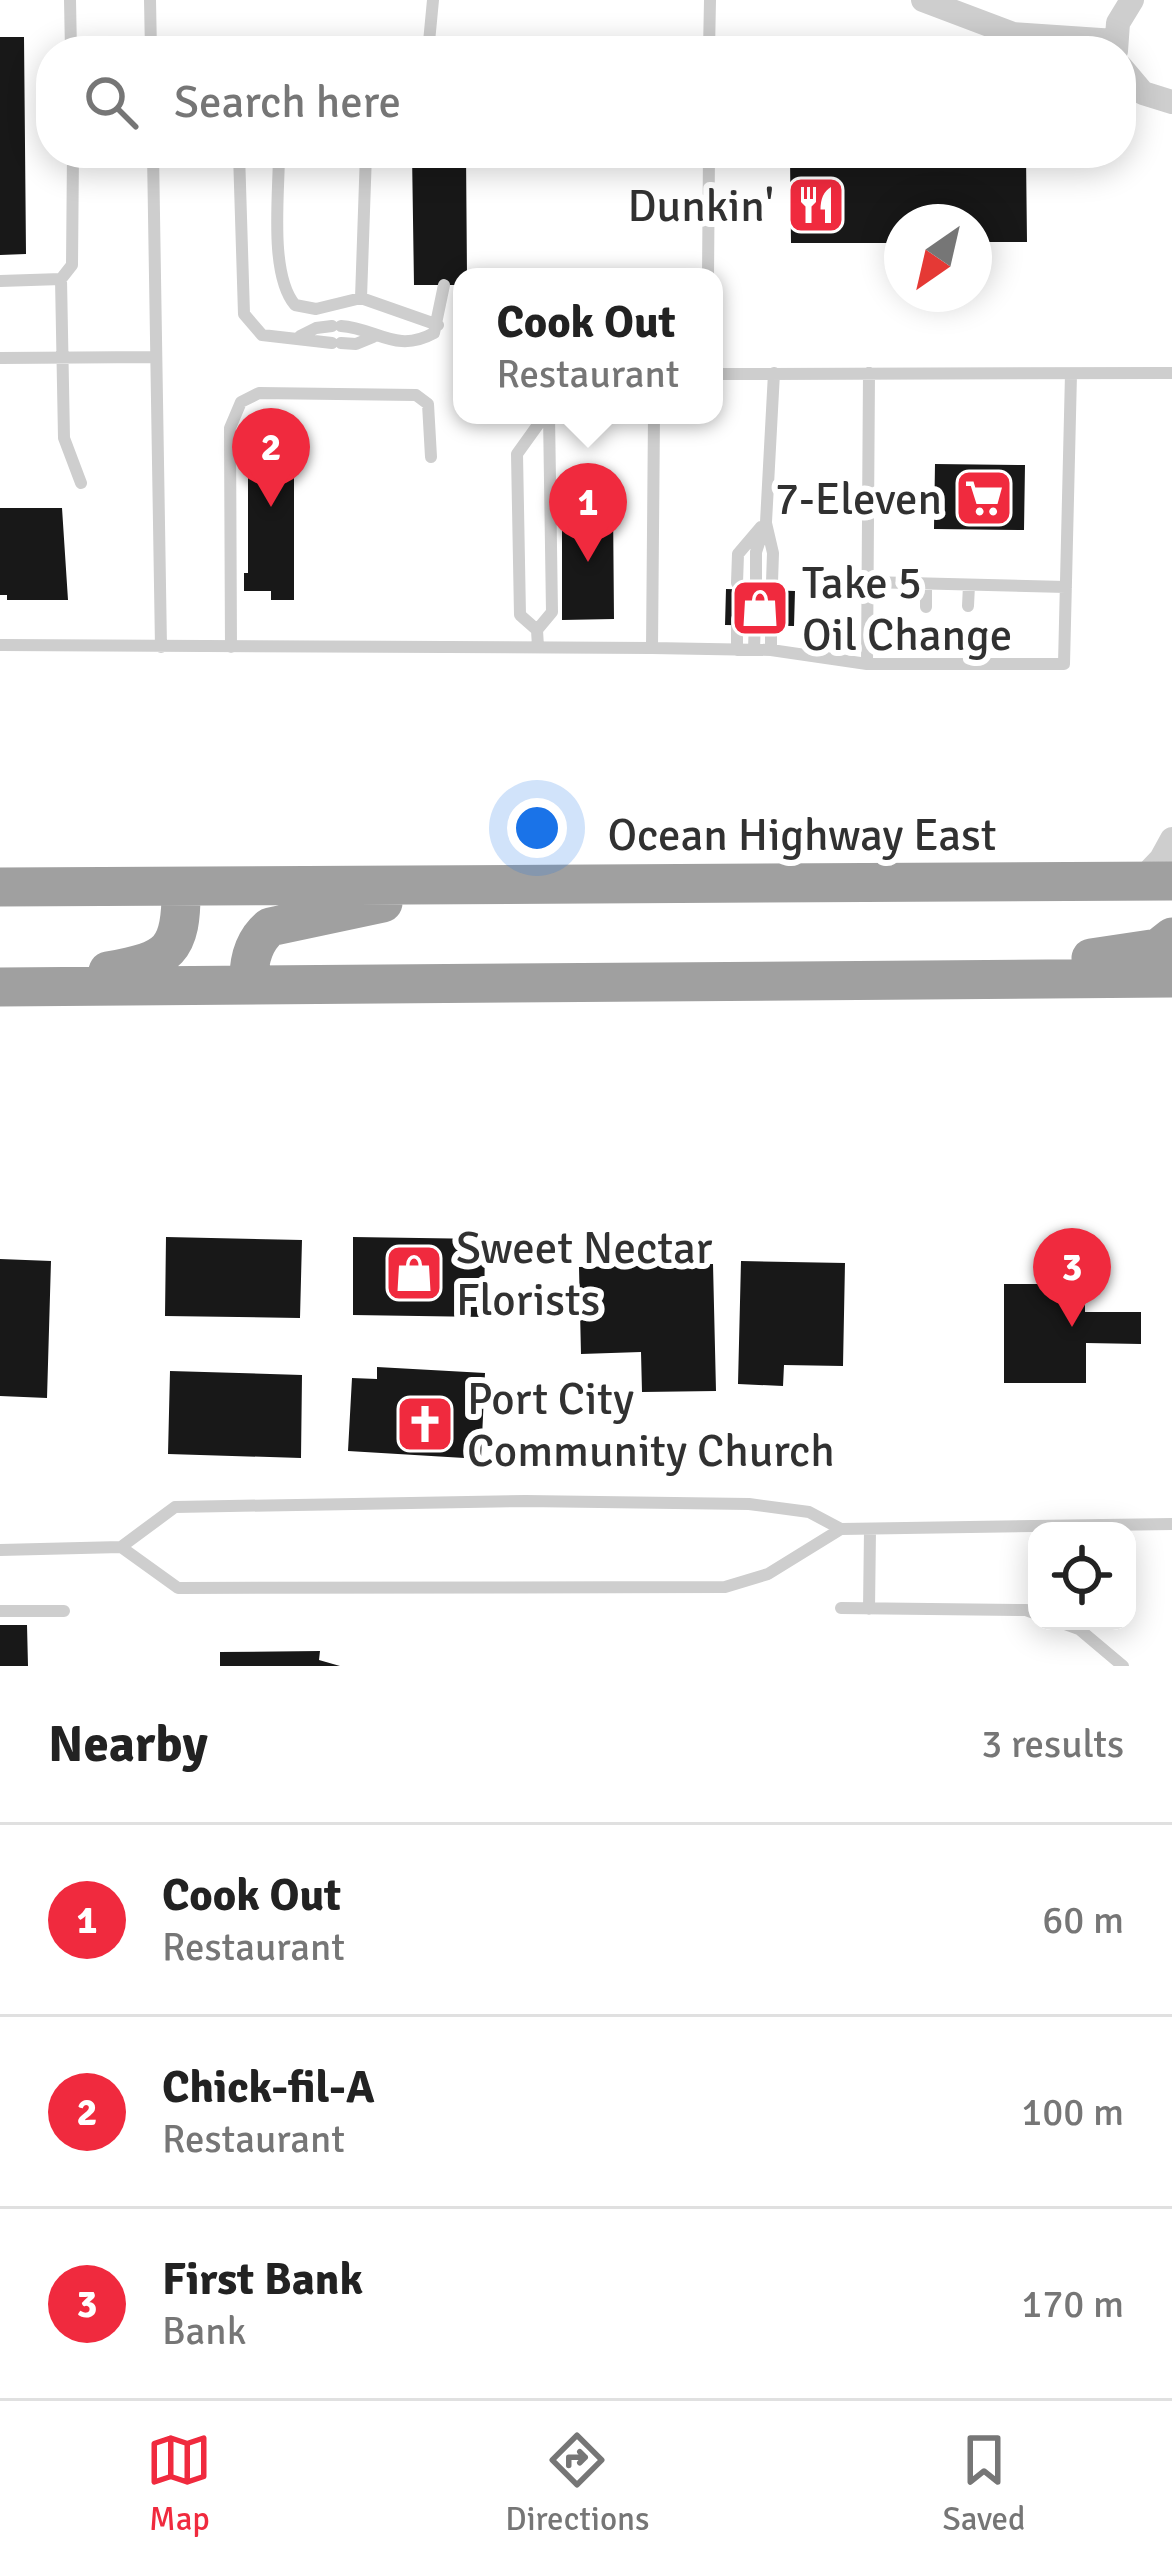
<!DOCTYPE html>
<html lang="en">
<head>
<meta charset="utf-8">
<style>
	body { margin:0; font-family:Signika,sans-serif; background:#f2f2f2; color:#222 }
	.controls { position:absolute; right:36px; bottom:36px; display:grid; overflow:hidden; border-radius:24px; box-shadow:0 6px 30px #0003 }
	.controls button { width:108px; height:108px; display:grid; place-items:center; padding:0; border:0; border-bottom:3px solid #e0e0e0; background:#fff; color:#222; font:60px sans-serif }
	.compass { position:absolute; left:884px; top:204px; width:108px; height:108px; border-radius:50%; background:#fff; box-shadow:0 6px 30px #0003; rotate:214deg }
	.you { position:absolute; left:537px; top:828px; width:42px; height:42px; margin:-30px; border:9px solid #fff; border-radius:50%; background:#1a73e8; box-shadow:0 0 0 18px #1a73e833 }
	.badge { display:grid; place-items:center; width:78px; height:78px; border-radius:50%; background:#f02a3e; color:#fff; font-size:39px; font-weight:700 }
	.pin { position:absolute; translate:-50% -99px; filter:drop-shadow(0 3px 6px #0008) }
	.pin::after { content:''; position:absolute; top:63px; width:42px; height:36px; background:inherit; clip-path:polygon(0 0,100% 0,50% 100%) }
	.popup { position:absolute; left:453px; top:268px; width:270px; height:156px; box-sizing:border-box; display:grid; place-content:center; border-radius:24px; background:#fff; filter:drop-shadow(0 3px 9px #0005); font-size:39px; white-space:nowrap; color:#767676 }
	.popup b { font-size:45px; color:#222 }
	.popup::after { content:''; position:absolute; left:50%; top:100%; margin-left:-24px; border:24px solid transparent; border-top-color:#fff }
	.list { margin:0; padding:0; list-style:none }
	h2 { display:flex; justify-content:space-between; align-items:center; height:156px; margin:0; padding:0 48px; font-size:51px }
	h2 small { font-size:39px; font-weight:400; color:#767676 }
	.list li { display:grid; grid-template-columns:78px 1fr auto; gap:36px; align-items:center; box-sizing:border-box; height:192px; padding:0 48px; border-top:3px solid #e0e0e0 }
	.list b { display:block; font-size:45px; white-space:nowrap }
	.list p { margin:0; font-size:39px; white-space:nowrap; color:#767676 }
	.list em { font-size:39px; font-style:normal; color:#767676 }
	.icon { flex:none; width:66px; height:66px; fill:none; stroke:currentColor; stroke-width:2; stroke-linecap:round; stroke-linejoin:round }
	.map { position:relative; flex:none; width:1172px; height:1666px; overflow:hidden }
	.search { position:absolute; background:#fff; box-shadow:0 6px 30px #0003; left:36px; right:36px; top:36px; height:132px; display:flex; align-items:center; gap:30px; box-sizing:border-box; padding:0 42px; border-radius:48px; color:#767676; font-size:45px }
	.sheet { height:732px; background:#fff }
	nav { display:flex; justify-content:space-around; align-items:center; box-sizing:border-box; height:168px; border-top:3px solid #e0e0e0; background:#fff; font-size:33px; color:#767676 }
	nav a { display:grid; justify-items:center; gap:6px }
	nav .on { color:#f02a3e }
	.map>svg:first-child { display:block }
	.building { fill:#181818 }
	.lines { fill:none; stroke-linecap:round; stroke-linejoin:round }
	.service { stroke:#cecece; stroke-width:12 }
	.minor { stroke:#cecece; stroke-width:24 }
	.trunk { stroke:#a0a0a0; stroke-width:39 }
	.labels { text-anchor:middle; stroke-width:12; stroke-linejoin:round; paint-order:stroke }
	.poi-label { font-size:45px; fill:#313131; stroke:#fff; text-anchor:start }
	.street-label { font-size:45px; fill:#313131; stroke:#fff }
</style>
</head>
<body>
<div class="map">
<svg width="1172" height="1666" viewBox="0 0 1172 1666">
	<rect width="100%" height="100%" fill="#fff"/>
	<path class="building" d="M0,37h24l2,217 -26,1z
		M412,153h54l1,124h-5v8h-48z
		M1026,156l1,86h-53v-20h-72v21h-111l-1,-85z
		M248,441h46v159h-23v-9h-27v-18h4z
		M935,464l90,1 -1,65 -90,-1z
		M562,505h51l1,114 -52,1z
		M0,508h62l6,92h-61v-5h-7z
		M726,589l69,2 -1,35 -69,-1z
		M166,1237l136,3 -2,78 -135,-2z
		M353,1237l132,2 -1,78 -131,-2z
		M0,1259l51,2 -4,137 -47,-2z
		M741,1261l104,2 -2,103 -59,-1 -1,21 -45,-2z
		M713,1264l3,127 -74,1 -1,-40 -60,2 -2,-87z
		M1004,1284h81v28h56v32l-55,-1v40h-82z
		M377,1367l108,6 -4,86 -133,-8 4,-73 25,1z
		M170,1371l132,4 -1,83 -133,-4z
		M0,1625h27l1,41h-28z
		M320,1651l-1,9 21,6h-120v-14z"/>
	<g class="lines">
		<path class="service" d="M70,0l1,51
			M150,0l1,51
			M433,0l-4,42 6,9
			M294,51l135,-9
			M709,51l1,-51
			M73,153l-1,112 -11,14 3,159 17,45
			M153,153l8,494
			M239,153l5,161 18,21 70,8
			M279,153c0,41 -10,121 16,152l21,4 45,-11 77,27
			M708,277l1,-124
			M0,281l61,-2
			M361,298l5,-145
			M341,326c35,2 55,28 93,7l10,-48
			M300,336l16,-8 16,-2
			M341,343l15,1 17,-7
			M0,358l156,-1
			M714,374l458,-1
			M654,415l-2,233 119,2 96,14 2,-291
			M766,523l7,30 -1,29
			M756,582v-30l10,-30 8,-149
			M868,582l198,5
			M737,583l1,-29 23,-27
			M926,584v23
			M968,606l1,-21
			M737,619v31
			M537,630l-17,-15 -3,-161 28,-39
			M0,645l652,3
			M231,647l-1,-219 11,-26 18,-9 157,2 12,9 3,53
			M538,647l-1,-17 15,-18 -3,-197
			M754,650l1,-32
			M771,650v-33
			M867,664h197l7,-290
			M121,1547l57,41 547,-1 43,-13 73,-45
			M0,1550l121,-3 54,-40 350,-6 224,3 60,8 32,17 331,-5
			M841,1608l185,2 11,4
			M869,1609l1,-79
			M0,1611h64
			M1057,1621l22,8 44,37"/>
		<path class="minor" d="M923,0l90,34 102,7
			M1116,51l2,-28 14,-23
			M1121,67l22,26 29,9
			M1140,881l21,-22 11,-20"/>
		<path class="trunk" d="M0,887l1172,-6
			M1091,958l67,-10 14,-11
			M108,971c61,-11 74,-19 73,-84
			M249,985c-1,-22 3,-43 21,-58l113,-24
			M0,987l1172,-9"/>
	</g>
	<defs>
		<g id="restaurant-square" transform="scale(3)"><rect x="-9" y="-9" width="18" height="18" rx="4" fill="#f02a3e" stroke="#fff"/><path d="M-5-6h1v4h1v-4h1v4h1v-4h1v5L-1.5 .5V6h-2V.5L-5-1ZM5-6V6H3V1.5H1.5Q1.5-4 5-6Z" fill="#fff"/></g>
		<g id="supermarket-square" transform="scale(3)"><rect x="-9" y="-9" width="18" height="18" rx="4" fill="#f02a3e" stroke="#fff"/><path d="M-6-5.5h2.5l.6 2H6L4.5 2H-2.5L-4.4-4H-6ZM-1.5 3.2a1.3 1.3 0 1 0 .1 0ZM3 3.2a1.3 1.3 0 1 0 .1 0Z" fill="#fff"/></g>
		<g id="shop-square" transform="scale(3)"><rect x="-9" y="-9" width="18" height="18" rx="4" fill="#f02a3e" stroke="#fff"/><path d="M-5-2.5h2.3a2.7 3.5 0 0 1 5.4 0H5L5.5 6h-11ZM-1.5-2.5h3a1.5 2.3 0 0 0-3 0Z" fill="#fff"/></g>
		<g id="church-square" transform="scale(3)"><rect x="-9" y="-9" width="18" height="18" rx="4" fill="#f02a3e" stroke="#fff"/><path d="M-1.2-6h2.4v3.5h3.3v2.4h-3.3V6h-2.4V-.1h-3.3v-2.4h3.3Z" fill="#fff"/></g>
	</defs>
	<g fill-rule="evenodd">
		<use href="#restaurant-square" x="816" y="205"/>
		<use href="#supermarket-square" x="984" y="498"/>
		<use href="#shop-square" x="760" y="608"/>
		<use href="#shop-square" x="414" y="1273"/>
		<use href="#church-square" x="425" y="1424"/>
	</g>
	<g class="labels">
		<g class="poi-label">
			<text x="774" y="221" text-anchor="end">Dunkin'</text>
			<text x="942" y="514" text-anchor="end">7-Eleven</text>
			<text x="802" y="598">Take 5<tspan x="802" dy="52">Oil Change</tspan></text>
			<text x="456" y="1263">Sweet Nectar<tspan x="456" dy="52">Florists</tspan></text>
			<text x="467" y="1414">Port City<tspan x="467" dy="52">Community Church</tspan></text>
		</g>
		<g class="street-label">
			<text x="802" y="850">Ocean Highway East</text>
		</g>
	</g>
</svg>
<div class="controls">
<button><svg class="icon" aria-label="locate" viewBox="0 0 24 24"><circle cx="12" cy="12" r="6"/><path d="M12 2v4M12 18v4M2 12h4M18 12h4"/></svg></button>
</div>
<svg class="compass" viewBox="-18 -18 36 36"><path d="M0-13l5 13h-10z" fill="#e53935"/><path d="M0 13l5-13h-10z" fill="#767676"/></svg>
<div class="you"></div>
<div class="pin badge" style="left:588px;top:562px">1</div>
<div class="popup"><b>Cook Out</b>Restaurant</div>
<div class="pin badge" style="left:271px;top:507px">2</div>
<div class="pin badge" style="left:1072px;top:1327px">3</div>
<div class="search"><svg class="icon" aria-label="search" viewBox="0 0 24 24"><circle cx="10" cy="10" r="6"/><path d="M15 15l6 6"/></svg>Search here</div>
</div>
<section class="sheet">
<h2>Nearby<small>3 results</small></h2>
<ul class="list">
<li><span class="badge">1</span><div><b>Cook Out</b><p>Restaurant</p></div><em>60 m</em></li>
<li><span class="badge">2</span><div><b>Chick-fil-A</b><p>Restaurant</p></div><em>100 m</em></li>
<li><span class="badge">3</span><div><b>First Bank</b><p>Bank</p></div><em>170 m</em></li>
</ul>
</section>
<nav>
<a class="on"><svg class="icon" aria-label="map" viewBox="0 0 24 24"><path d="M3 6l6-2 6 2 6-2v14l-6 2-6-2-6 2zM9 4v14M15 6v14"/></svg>Map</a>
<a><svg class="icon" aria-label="directions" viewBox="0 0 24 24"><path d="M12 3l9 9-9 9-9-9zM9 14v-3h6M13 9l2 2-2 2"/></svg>Directions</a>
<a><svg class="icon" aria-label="saved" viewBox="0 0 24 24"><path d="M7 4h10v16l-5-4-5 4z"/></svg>Saved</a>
</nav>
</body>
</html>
